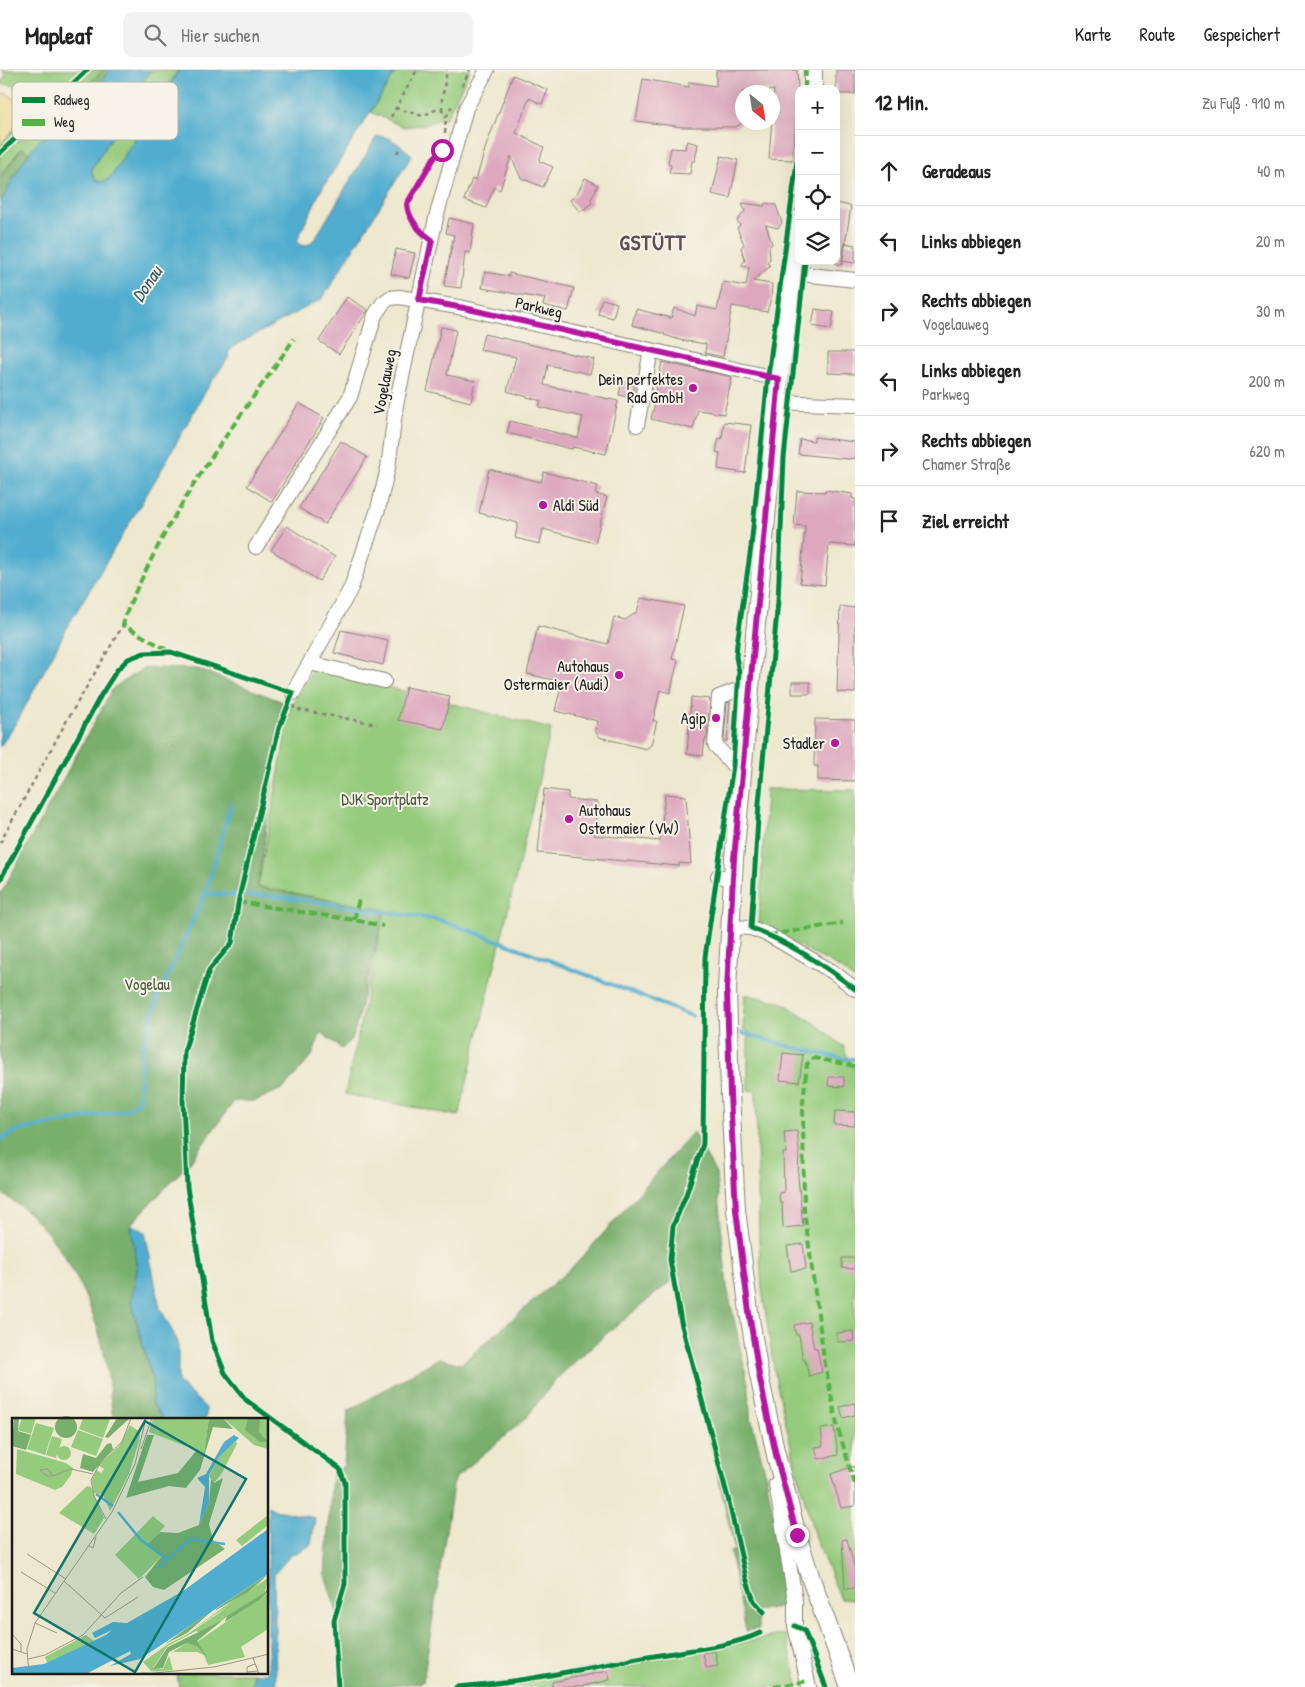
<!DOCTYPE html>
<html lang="de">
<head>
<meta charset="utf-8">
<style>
	body { margin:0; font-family:"Patrick Hand",sans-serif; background:#f2f2f2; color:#222 }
	.controls { position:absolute; right:15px; top:15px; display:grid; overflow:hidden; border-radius:10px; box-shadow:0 5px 20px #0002 }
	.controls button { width:45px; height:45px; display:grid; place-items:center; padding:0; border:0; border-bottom:1px solid #e0e0e0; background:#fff; color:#222; font:25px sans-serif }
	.compass { position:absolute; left:735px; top:15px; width:45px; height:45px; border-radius:50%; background:#fff; box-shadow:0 5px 20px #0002; rotate:150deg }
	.stop { position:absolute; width:15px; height:15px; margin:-11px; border:4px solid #b5179e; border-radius:50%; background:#fff }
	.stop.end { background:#b5179e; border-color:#fff; box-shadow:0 1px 5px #0008 }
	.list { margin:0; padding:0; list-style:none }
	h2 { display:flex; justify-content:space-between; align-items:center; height:65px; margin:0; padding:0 20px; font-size:21px }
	h2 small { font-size:16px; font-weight:400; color:#767676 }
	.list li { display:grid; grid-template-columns:32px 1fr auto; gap:15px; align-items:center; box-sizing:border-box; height:70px; padding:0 20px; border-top:1px solid #e0e0e0 }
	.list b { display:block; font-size:19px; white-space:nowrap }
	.list p { margin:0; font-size:16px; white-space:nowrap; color:#767676 }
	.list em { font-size:16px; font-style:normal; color:#767676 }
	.icon { flex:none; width:28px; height:28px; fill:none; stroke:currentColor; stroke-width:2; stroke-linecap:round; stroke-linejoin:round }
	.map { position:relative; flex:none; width:855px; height:1617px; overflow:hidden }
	header { display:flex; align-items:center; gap:30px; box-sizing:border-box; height:70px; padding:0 25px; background:#fff; border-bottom:1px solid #e0e0e0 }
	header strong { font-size:24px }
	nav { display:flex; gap:28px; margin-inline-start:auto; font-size:18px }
	.search { width:350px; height:45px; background:#f2f2f2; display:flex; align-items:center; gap:12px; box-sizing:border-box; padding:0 18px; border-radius:10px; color:#767676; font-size:19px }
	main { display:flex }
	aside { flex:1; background:#fff }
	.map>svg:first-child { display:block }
	.green { fill:#95cb7d; stroke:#58744c }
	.forest { fill:#78af6c; stroke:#4a6644 }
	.sand { fill:#eeda9e; stroke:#857b5d }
	.water { fill:#51adcf; stroke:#366476 }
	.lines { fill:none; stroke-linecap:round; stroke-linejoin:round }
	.stream { stroke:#51adcf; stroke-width:4 }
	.building { fill:#dda7be }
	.minor-casing { stroke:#858276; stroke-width:16 }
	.major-casing { stroke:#858276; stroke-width:20 }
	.path { stroke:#858276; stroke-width:2.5; stroke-dasharray:4 4; stroke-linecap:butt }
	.minor { stroke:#fff; stroke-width:14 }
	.major { stroke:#fff; stroke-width:18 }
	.quiet { stroke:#55b145; stroke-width:4; stroke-dasharray:8 4; stroke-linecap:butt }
	.cycleway-casing { stroke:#f7f3e8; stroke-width:8 }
	.cycleway { stroke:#00873e; stroke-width:5 }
	.route { stroke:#b5179e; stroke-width:6 }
	.poi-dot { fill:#b5179e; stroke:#f7f3e8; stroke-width:2 }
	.labels { text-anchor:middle; stroke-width:4; stroke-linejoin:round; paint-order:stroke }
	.street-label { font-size:16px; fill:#1c1c1c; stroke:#f7f3e8 }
	.poi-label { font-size:16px; fill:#1c1c1c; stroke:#f7f3e8; text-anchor:end }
	.park-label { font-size:16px; fill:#46593e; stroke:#f7f3e8 }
	.water-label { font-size:18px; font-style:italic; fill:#315664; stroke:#f7f3e8 }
	.district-label { font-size:21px; font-weight:bold; letter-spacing:1px; fill:#604d55; stroke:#f7f3e8 }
	.inset-river { fill:none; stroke:#51adcf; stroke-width:2.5 }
	.inset-road { fill:none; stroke:#9a9687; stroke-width:1 }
	.view { fill:#0f766e; fill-opacity:0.15; stroke:#0f766e; stroke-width:2.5 }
	.inset-edge { fill:none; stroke:#1c1c1c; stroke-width:2.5 }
	.key { fill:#f7f3e8; stroke:#b5b2ab; stroke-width:1 }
	.key-label { font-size:14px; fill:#1c1c1c }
</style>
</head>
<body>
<header>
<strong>Mapleaf</strong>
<div class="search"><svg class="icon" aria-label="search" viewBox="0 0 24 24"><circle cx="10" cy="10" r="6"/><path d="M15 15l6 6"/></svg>Hier suchen</div>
<nav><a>Karte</a><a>Route</a><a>Gespeichert</a></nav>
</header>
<main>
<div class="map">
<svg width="855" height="1617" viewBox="0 0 855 1617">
	<rect width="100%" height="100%" fill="#f7f3e8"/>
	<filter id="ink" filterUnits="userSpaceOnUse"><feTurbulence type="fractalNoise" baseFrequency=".02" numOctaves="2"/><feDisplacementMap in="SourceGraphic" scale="10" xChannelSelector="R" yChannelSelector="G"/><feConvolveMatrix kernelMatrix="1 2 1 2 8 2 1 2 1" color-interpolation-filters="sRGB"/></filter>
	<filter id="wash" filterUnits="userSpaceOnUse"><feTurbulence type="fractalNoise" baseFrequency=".0096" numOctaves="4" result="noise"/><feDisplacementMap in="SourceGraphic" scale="20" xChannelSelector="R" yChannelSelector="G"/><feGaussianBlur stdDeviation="1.12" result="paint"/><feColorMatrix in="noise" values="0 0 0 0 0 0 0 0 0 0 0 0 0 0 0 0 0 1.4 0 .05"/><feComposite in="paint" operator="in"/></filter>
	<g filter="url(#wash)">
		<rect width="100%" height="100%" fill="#eee8cf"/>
		<path class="green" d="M2,0h81c-7,7 -23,26 -32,29 -15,4 -30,-19 -51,-14l6,-10z
			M92,0h11l-58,58 5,7 -8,4 -13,14 -8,-5 -21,29v-20z
			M151,0h27l-67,107 -9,5 -5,-1 -5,-7v-6l41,-64 10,-23z
			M397,0h73l-24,48 -25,7 -17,2 -33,-15z
			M19,27l3,1 10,14v7l-32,30v-4l11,-12 13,-24 -8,-9z
			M313,598l238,61 -92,387 -114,-22 40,-184 -127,-23 33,-182z
			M766,719l89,1v190l-17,-13 -79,-43z
			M745,924l38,9 33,21 28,23 6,19h5v534l-14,-1 -26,-61 -18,-67 -22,-95 -13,-87 -3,-49 -3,-149 -8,-1v-59l-5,-2z
			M785,1564l14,53h-329l32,-3 200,-33z
			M177,1603h76l-1,14h-73z"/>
		<path class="forest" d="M103,0h6c-12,19 -33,68 -59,65l-6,-7z
			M22,78l7,5 -9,13 -20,37v-26z
			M144,598l54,1 85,33 -25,185 127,23 -32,127 -11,12 -21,-17 -9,24 -28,32 -29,13h-21l-44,61 -59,62 6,45 -6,32 22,81 -1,21 11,16h-50c-3,-23 -5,-48 -10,-71 -11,-46 -41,-108 -78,-138 -8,-7 -17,-12 -25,-18v-297l113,-207z
			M693,1062l23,42 11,113 22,101 1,26 15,57 25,134 -34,6 3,18 -13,2 -16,-79 5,-2 -34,-148 -21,-128 -74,60 -50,45 -30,39 -72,61 -31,203 -38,5h-43l-3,-68 -14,-44 7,-102 12,-7 4,-55 91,-53 22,6 117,-102z"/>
		<path class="sand" d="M5,23l11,7 8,9 -1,9 -23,27v-49z"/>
		<path class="water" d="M109,0h42l-8,11 -10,23 -41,64c-1,13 10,18 19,9l68,-107h218l-77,122 -21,44 -2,5 5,5 8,-2 6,-7 61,-101c14,0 24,10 35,19l-90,144 -84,45 -8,6 -2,4 2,2 -18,25 -13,21 -36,65 -94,157 -50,94 -19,29v-544l20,-37 15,-21 7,-7 8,-3 13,-2 14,-12z
			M131,1154l14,8 15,76 18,34v40l28,26v11h-43l-11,-16 1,-21 -22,-81 6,-32z
			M268,1436l7,4 40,8 -4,27 -21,11 -16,18 2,113h-24l1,-14h15z"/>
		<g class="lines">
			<path class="stream" d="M205,824l71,2 164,24 78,28 174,68
				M742,963l53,15 50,11h10
				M0,1070l16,-9 110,-21 12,-8 4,-52 15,-51 48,-105 26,-90"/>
		</g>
		<g id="blocks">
			<path class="building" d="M716,0h81l1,18 -5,72 -24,-1 5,-69 -32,2v31l-6,4h-53l-47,-6 7,-42 46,8v-5l27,4z
				M836,0h19v24h-19z
				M513,5l35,15 -6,14 -13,-6 -13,35 28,14 -5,14 14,6 -10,20 -22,-9 -10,-22 -11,34 -6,-3 -8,21 -22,-8 8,-21 4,1 10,-34z
				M687,71l11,3 -3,17h-3l-2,13 -21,-1 2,-8 -3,-2 3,-15 14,1z
				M721,86l17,4 -8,38 -18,-4z
				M585,108l13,7 -7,14 1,4 -12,9 -10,-12 7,-6z
				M742,133l22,3 1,-3 11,2 6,18 -4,5 -12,-3 6,19 -3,3 1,12 -3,3 3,4 -17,15 19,3 -1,14 -4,14 -35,-6 -9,51 -18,-4 1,-9 -26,-4 -16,-5 1,-1 -33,-9 4,-16 35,9 3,-10 21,8 2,-10 20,4 6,-28 23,4 3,-19 -8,-1 4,-6 -4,-12 3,-4 -7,-16 3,-3 -3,-4 8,-10z
				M836,133l15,3 -9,59 -6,-1z
				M449,148l25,6 -4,29 -5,-1 -4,36 -17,-2 10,-51 -8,-2z
				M845,173l10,2v18l-13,-2z
				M396,179l19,4 -6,25 -18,-4z
				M485,202l24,4v-3l65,15 -6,23 -25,-6 2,-6 -63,-11z
				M347,227l21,13 -29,44 -20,-13z
				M602,229l15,4 -4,15 -15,-4z
				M815,239l19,3 -3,17 -19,-3z
				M441,257l15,3 -9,45 28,6 -4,21 -44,-11z
				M484,264l110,25 -4,15 -42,-9 -4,20 74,16 -12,53 -33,-7 -1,2 -65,-16 3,-12 68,17 5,-21 -44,-10 2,-6 -34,-10 9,-34 -36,-7z
				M828,282h27v22l-27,-1z
				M662,292l70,15 -8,37 -26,-4 -5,19 -42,-10 5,-20 -2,-1z
				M622,311l13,3 -3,14 -13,-3z
				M299,333l25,15 -52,84 -25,-16z
				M724,352l27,3 -6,48 -27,-4 2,-16 -4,-1 3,-14 3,1z
				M814,367l41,5v16l-7,1 -50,-5 2,-15 14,2z
				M341,371l26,16 -42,67 -26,-16z
				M489,399l52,13 3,-10 54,14 -3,8 12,3 -12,46 -52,-14 -3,15 -25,-6 3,-15 -39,-10z
				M825,420l27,4v4l3,1v47l-26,-2 -4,41 -25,-2 5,-57 -11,-1 3,-34 28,1z
				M287,456l48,31 -16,24 -48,-31z
				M641,528l43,8 -12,53 6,1 -8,33 -10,-3 -7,31h4l-6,24 -5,4 -47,-12 -4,-6 3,-10 -43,-10 7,-29 -35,-8 11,-48 70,18 6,-27 11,3 12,-8z
				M840,536l15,2v85l-18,-1z
				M341,560l47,10 -5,25 -49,-12z
				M792,612h18v12h-18z
				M406,617l44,9 -7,33 -45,-9z
				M691,627l19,2 -3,40h-2l-2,17 -16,-2z
				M730,632l-3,39h-3l3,-38z
				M815,649l40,1v61l-37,-1v-14h-4z
				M544,719l24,3v7l29,3 -3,33 66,6 5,-47 21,2 5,68 -12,-1v3l-141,-13z
				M783,983l20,2 -4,27 -19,-2z
				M829,1007h15v10l-16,-1z
				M835,1041l20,1v14l-21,-1z
				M797,1061l2,19 -1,28 5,48 -20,2 -1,-25h-2l-1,-10 5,-1 -1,-39h3l-2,-21z
				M803,1174l3,25 -15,2 -4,-25z
				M842,1188h13v11l-13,-1z
				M809,1252l5,26h3l5,24 -13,4 -4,-16h-2l-4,-25h-3l-2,-10z
				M853,1261l1,10 -17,1 -1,-9z
				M855,1333v12l-12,3 -3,-11z
				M834,1357l4,28 -20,4 -3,-12 8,-1 -2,-17z
				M855,1396v40l-14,2 -10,-34z
				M847,1469l8,31v18l-10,1 -3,-49z
				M715,1581l3,15 -12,2 -3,-15z
				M608,1601l2,9 -27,6 1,1h-32v-5z"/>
		</g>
	</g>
	<g filter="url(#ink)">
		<use href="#blocks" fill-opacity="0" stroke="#858276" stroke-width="1"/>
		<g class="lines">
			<g class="minor-casing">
				<path id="minor" d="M793,203l62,7
					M778,332l77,3
					M637,355l14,-75
					M256,477l94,-150 25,-82 8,-12 7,-5 9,-1 65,11 315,71
					M310,593l74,18
					M293,623l58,-105 27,-79 10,-41 8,-63 40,-187 30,-110 21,-38
					M742,702l-9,-7 -18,-20 4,-48 18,-7 13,2
					M718,806l14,3
					M729,857l22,1 18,7 64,37 22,17
					M776,1414l19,116v26l14,61"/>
			</g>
			<g class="major-casing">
				<path id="major" d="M813,19v-19
					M799,149l-20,160 -45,480 -7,130 3,105 6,116 13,102 10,63 17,80 21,80 14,44 39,108"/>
			</g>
			<path class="path" d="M462,16l8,-16
				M395,38l28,8 12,-6h7l4,8
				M442,40v-11l5,-29
				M391,47l26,-47
				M445,63l1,-15 6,-13
				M397,83l4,-7
				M420,159l-11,-14 -2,-11 27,-46 7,-7
				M294,635v4l83,15
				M0,773l66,-121 57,-97"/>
			<use href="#minor" class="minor"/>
			<use href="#major" class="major"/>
			<path class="quiet" d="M805,19l1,-19
				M167,580l-44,-25c5,-21 16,-40 25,-59 39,-81 95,-153 146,-227
				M238,832l116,18 29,6
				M354,850l5,-21
				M769,865l74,-12
				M855,996l-41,-8 -7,6 -4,39 1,106 20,150 13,66 18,60
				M774,1617l34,-6"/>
			<g class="cycleway-casing">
				<path id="cycleway" d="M0,83l87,-83
					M805,191l-21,197 -6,143 -19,202 -8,125c37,14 73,37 104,61
					M0,810l101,-185 16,-25 11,-11 16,-6 27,-1 122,41 -14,35 -40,170 -7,45 -23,27 -25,82 -1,49 4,86 25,154 13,32 21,27 94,69 5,14v101l-11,36 4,67
					M764,1542l-10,-11 -8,-23 -18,-80 -47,-176 -11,-62 3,-34 13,-31 17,-51 2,-187 28,-192 6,-93 -3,-15 1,-13 14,-97 17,-171 31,-230
					M795,1556l9,4 22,57
					M456,1617c69,-5 136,-20 204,-32 30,-5 73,-9 100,-22"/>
			</g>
			<use href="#cycleway" class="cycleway"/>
		</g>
	</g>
	<g class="lines" filter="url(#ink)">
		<path class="route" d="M442,80l-8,8 -27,46c1,15 13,28 25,36l-13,60 45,8 315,71 -45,480 -7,130 3,105 6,116 13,102 10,63 17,80 21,80"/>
	</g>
	<g class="poi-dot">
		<circle cx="693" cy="318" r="5"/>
		<circle cx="543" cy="435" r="5"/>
		<circle cx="619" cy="605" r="5"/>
		<circle cx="716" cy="648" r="5"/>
		<circle cx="835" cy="673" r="5"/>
		<circle cx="569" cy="749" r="5"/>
	</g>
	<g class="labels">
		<g class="street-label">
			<text transform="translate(539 237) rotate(13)" y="6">Parkweg</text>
			<text transform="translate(384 312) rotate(-79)" y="6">Vogelauweg</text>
		</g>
		<g class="poi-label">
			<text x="683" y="315">Dein perfektes<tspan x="683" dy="18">Rad GmbH</tspan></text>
			<text x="553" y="441" text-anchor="start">Aldi Süd</text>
			<text x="609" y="602">Autohaus<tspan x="609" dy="18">Ostermaier (Audi)</tspan></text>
			<text x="706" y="654">Agip</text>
			<text x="825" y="679">Stadler</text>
			<text x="579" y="746" text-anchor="start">Autohaus<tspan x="579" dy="18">Ostermaier (VW)</tspan></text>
		</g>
		<g class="park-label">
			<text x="385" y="735">DJK Sportplatz</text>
			<text x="147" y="920">Vogelau</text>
		</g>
		<g class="water-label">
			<text transform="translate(147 214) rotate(-56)" y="6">Donau</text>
		</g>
		<g class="district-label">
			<text x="653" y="180">GSTÜTT</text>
		</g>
	</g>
	<g transform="translate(12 1348)">
		<rect width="256" height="256" fill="#eee8cf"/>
		<path d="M10,0h14l-5,16 -13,-4zM71,0l26,1 1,-1h6l-6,1 -7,19 -24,-9zM141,0h56l-5,35 -55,-21zM211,0h45v31l-14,-4zM24,5l18,5 -9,27 -18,-6zM118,7l10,7 -1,9 -10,33 -19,37 -7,-16 -10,-2 -1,-13 4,-10 5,3 3,-4 -6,-4 21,-19zM66,12l25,9 -7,17 -25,-9zM40,18l10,3 -6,19 -10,-3zM224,23l1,3 -15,29 -8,10 -5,-7 11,-20zM45 35a7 7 0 1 1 14 0a7 7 0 1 1-14 0ZM5,31l49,14 7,5 -2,7 -9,12 -7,3 -39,-16zM75,68l4,1 13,31 -10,16 -35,-21zM256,97v10l-26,21 -6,-6zM141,98l12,10 -17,19 13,12 -22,22 -24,-24zM256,157l-12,11 -16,11 28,-19 -3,14 -52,34 -12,7 -5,-2 -28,15 -15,22 10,1 6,-13 4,14 -39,4h-9l35,-3h-9l-8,-9 25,-18 18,-9 33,-22 9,-7 -36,24zM256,175v36l-27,18 4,10 -37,8 -4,-10 -7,-3h-24l14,-9 7,1zM74,217l8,6 -47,22 -2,-6z" fill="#95cb7d"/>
		<path d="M43 9a11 11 0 1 1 22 0a11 11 0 1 1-22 0ZM2,0h5l-1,13 13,4 -5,15 -14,-4zM105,0h13l-22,20 -3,-1zM197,0h14l10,11 -20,-2 -13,43 -14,18 -17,-2 -43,12 21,-63h7l-16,47 40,-9 18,-22 8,2zM236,0h12l-1,14 9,10h-8l-15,-12zM99,25l2,6 -20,23 -13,-4 3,-14 13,4 11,-14zM211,60l-14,46 4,16 12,9 -61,41 -11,-3 -8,-10 16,-20 -14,-12 13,-13 18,1 21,-8 10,-22 2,-24 3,4zM256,156l-20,18 -32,18v-1zM257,169l-1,5 -9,8 -34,22 2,-6 38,-24zM201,192l-26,23 -22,11 25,-18zM211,202l-26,21 11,18 -11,-13 -10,-3 -18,9 -6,16 -10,1 15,-22z" fill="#78af6c"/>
		<path d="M222,17l5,3 -19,18 -11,19v28l-10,22 6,-38 -8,-9 9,-4 18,-32zM256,111v45l-128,85 -30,7 21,-12 -1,-3 -44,23h-74v-6l32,-4 62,-29 6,-5 -17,8 -3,-5 21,-11 14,1 56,-32z" fill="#51adcf"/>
		<path class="inset-river" d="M84,76l17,12M106,94l23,28 26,19M146,150l32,-29 35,5"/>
		<path class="inset-road" d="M129,31l11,-31M41,58l-5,-7 -8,1 7,6h6l18,-7 22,5M94,101l-12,-23 -3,-16 11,-20 20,-18 9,-24M77,128l4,2 3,-11M15,136l39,25M9,154l34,21M52,163l41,37 33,-21M23,205l22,10M0,216l9,10v8M0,231l15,5M241,240l6,16M16,241l17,-4 38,-20 38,-42 22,-16M243,246l-8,3v5l11,-1M17,256l-2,-25 8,-26 77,-111 23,-48 11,-46M133,256l69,-7 55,-13"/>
		<path class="view" d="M133,3l101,58 -111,193 -101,-59z"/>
		<rect width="256" height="256" class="inset-edge"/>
	</g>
	<rect x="12" y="12" width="166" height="58" rx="8" class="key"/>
	<rect x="22" y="27" width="23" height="6" fill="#00873e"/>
	<rect x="22" y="49" width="23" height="7" fill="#55b145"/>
	<g class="key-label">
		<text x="54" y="35">Radweg</text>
		<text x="54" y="57">Weg</text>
	</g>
</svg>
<div class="controls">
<button>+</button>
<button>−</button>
<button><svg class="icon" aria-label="locate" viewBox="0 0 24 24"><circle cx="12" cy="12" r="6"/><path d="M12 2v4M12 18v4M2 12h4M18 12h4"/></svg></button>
<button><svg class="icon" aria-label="layers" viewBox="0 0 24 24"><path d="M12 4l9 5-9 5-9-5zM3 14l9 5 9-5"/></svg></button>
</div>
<svg class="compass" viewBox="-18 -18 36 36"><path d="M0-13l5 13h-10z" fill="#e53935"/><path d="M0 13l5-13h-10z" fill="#767676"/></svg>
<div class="stop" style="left:442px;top:80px"></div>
<div class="stop end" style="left:797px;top:1465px"></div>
</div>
<aside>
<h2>12 Min.<small>Zu Fuß · 910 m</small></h2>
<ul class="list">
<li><svg class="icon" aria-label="ahead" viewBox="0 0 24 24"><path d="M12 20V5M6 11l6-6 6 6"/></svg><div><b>Geradeaus</b></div><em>40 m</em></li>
<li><svg class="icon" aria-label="left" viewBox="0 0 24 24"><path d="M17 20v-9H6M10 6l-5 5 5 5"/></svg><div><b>Links abbiegen</b></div><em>20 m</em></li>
<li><svg class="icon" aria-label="right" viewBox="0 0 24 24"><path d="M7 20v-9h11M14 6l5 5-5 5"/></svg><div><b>Rechts abbiegen</b><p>Vogelauweg</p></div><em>30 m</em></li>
<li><svg class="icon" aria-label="left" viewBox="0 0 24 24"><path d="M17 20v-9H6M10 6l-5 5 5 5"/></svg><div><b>Links abbiegen</b><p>Parkweg</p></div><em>200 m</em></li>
<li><svg class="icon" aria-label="right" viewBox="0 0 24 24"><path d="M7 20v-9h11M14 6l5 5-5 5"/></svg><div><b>Rechts abbiegen</b><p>Chamer Straße</p></div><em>620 m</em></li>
<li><svg class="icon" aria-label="arrive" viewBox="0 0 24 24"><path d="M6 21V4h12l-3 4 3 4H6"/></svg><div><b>Ziel erreicht</b></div></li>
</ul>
</aside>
</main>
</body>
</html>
